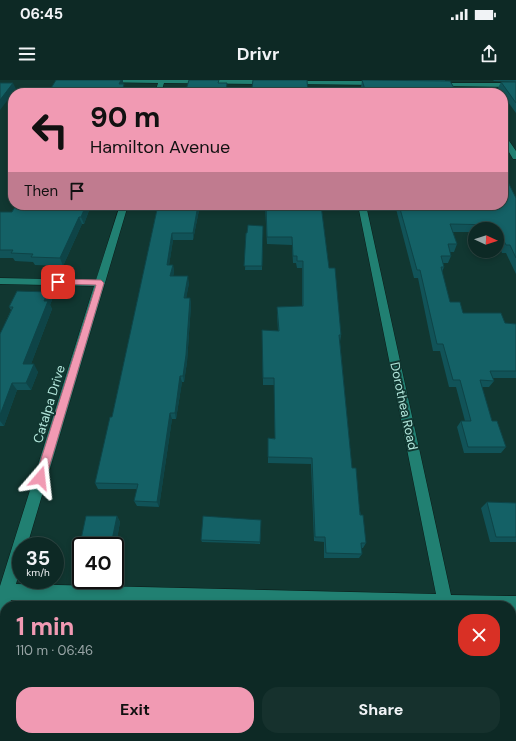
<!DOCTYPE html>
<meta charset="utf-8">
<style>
:root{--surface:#0d2925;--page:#16312d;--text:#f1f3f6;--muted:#9aa6a7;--line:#2d4542;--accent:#f19ab3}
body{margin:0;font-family:"DM Sans",sans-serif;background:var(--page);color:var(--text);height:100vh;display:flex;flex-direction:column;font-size:15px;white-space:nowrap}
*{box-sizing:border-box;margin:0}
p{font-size:13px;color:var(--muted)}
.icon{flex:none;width:22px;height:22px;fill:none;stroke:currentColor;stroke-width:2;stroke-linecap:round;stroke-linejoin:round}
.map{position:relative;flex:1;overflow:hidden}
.drawer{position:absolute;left:0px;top:521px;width:516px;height:140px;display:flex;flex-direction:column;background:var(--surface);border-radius:16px 16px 0 0;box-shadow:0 2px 6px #0003,0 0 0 1px var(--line)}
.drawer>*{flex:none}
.top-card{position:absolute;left:8px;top:8px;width:500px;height:122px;border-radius:16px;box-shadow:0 2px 6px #0003,0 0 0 1px var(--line);background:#f19ab3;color:#111;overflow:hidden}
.needle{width:26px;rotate:93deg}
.controls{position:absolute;left:468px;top:142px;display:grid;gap:8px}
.controls a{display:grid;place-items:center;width:36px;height:36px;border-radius:50%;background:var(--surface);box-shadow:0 2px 6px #0003,0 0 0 1px var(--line);font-size:20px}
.speed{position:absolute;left:12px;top:457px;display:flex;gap:8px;font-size:20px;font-weight:700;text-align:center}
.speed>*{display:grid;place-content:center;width:52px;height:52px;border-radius:50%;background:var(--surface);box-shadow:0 2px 6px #0003,0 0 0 1px var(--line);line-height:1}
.speed small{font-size:10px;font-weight:400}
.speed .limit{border:2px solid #111;border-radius:6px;background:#fff;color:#111}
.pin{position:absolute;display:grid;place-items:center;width:34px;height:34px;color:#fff;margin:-17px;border-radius:8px;box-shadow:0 2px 6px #0006}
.me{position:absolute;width:44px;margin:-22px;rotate:17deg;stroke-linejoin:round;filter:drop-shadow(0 0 3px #0008)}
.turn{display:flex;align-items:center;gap:14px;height:84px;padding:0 16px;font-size:18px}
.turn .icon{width:52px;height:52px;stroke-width:2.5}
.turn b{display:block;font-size:28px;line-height:34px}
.then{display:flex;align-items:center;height:38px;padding:0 16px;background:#0003;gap:8px;font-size:15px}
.round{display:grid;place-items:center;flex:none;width:42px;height:42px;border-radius:16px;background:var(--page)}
.summary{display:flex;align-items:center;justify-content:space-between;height:68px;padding:0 16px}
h1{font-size:24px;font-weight:700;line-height:30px;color:var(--accent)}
.cta{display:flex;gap:8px;margin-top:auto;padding:8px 16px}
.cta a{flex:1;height:46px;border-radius:16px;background:var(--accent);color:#111;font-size:16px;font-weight:700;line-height:46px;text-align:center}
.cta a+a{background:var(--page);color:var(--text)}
.status{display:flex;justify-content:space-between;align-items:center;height:28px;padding:0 20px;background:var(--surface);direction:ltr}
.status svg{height:11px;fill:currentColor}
header{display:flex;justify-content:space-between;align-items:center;height:52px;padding:0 16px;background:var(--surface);font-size:18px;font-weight:700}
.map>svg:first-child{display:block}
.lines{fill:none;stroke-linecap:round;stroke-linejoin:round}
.minor-casing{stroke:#0b1b18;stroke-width:1}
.minor{fill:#218072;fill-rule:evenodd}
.wall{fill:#115358}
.shaded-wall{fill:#0e4447}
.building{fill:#146166;stroke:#0e4447}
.route{fill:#f19ab3;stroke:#9d6474}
.labels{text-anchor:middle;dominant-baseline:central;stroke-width:4;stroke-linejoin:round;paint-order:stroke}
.street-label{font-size:13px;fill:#b2e6db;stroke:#113731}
</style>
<div class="status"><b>06:45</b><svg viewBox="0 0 49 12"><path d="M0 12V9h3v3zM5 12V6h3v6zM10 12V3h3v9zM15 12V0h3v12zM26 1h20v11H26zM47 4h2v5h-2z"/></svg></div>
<header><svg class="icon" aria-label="menu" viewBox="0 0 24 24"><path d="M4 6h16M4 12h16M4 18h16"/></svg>Drivr<svg class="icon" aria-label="share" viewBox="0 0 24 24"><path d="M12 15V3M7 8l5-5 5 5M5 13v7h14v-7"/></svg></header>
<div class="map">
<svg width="516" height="661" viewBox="0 0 516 661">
<rect width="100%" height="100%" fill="#113731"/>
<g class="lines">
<defs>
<path id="minor" d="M86,0H269L272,2L269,4L164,3L161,13H155L158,3L89,2Z
M289,1H377L380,3L377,5L291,4L289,3Z
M433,3H516V7L435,6L432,4Z
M503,54L505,55L516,71V79H513L503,62Z
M120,125H128L27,466H21V486L16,504L436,514L358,125H366L451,515L516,516V532H511V526H290L11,520L9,526H5V537L0,539V506L94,206L0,204V198L96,200Z
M464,656H482L483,661H465Z"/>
</defs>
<use href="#minor" class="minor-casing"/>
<use href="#minor" class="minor"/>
</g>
<path class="wall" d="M253,0L308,13H252V8Z
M360,0H445V1L457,13H363L361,7L362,0Z
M493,0H516V2L494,1Z
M501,2H516V33L503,15V13H502L498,8Z
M516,118V194L506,173H502L497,161V149H475V152H452L457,164L454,172H450L451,176L448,183H443L444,187L442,192L450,222L463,233L505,243L516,244V298H493L494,301L489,307H482L492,341L506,367L501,373H464L457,347L461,341H465L456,307H449L440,271H433L418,198H414L395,125H503Z
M16,125H91L84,144H82L63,186L35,185L33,182L15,181L13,178H0V132H12Z
M158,125H200L193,160H173L169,185H173L174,192L173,196L189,203L186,218H190L191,225L187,282L184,302H182L176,339H172L159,427L137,426L134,421L137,409H98L95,403L112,337Z
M265,125H321L329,188L341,255L340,262L352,388L366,463L363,468H361L362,474L359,478H324V462L314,461L311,384L268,383V358H275L274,305H263L262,250L278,251L277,234V227L302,226V188H297L296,183H293L292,165L267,164Z
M263,146L262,190H245L247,153Z
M48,212L52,220L50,225L52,229L31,284L38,292L31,310H17L4,346H0V254L11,230L9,227Z
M487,422L516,423V462H490L481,428Z
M117,436L120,442L115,470V466H81L80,464Z
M261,440L260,464L202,462L201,460Z"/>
<path class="shaded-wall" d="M121,0H123V4H119Z
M13,3L16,9L0,30V20Z
M129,8L130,13H127Z
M86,125H91L84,144L81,137Z
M198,125H200L193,160V153Z
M79,137L82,144L63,186L60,178Z
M172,153L173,160L168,192L167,185Z
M173,185L174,192L172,203L170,196Z
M188,196L189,203L185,225L184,218Z
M48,212L52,220L50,225L52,229L28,292L23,284L44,221Z
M190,218L191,225L187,282L184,302L183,296Z
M34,284L38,292L31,310L26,303Z
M180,296L182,302L176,339L175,333Z
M12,303L17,310L4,346L0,341V335Z
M170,333L172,339L159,427L157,422Z
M117,436L120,442L115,470V466H113L111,465Z"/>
<path class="building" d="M56,0H121L119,4H124L123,8H129L127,13H48Z
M189,0H219L218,3H227L226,13H185Z
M253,0H307L308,13H268V8H252Z
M362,0L450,1L457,13H366Z
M501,2H516V23Z
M0,3H13L0,20Z
M503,92L516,118V178L510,165H506L496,145L450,144L457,164H448L451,176H441L444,187H441L450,222H460L463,233H501L505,243L516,244V291H490L494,301L480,300L492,341H497L506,367H468L461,341H471L460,300H453L443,264H437L420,190H417L399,125H503Z
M16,125H86L81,137H79L60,178L31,177L33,174L11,173L13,170H0V132H12Z
M158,125H198L193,153H172L167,185H173L170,196H188L184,218H190L186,275L183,296H180L175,333H170L157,422L134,421L138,404L95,403L110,337H112Z
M266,125H321L329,188H335L341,255H339L352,388H356L360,435H363L366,463H361L362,474L326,473L325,457H315L312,378L268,377V358L275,359L274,298H263L262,250L279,251L277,227L303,226V181H297V176H293L292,157H267Z
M248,145L263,146L262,186H244L246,153H247Z
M17,211L48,212L44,221H48L23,284H34L26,303H12L0,335V254L13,227H9Z
M487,422L516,423V457H496Z
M86,436H117L111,465L80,464Z
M203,436L261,440L260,462L201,460Z"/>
<path class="route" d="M58,199L101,200L104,203L46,398L40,403L35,398L96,205L56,204L55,202Z"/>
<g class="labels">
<g class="street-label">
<text transform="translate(49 324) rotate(-73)">Catalpa Drive</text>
<text transform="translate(404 326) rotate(78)">Dorothea Road</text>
</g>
</g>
</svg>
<div class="controls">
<a><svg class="needle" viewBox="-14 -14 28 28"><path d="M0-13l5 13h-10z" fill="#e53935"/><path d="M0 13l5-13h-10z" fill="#9aa6a7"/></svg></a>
</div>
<div class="speed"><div>35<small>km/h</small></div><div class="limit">40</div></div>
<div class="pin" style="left:58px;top:202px;background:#d93025"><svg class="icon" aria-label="arrive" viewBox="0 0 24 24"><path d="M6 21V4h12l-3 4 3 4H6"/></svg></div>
<svg class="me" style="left:40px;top:398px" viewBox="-20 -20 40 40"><path d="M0-17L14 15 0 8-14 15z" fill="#f19ab3" stroke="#fff" stroke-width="4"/></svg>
<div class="top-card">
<div class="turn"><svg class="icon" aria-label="left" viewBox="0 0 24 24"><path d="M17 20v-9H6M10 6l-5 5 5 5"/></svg><div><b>90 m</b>Hamilton Avenue</div></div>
<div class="then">Then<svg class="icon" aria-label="arrive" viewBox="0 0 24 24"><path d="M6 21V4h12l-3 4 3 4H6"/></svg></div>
</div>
<section class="drawer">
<div class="summary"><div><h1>1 min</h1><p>110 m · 06:46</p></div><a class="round" style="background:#d93025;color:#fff"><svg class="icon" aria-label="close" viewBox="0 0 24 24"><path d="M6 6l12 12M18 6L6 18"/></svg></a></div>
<div class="cta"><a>Exit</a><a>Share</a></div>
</section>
</div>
